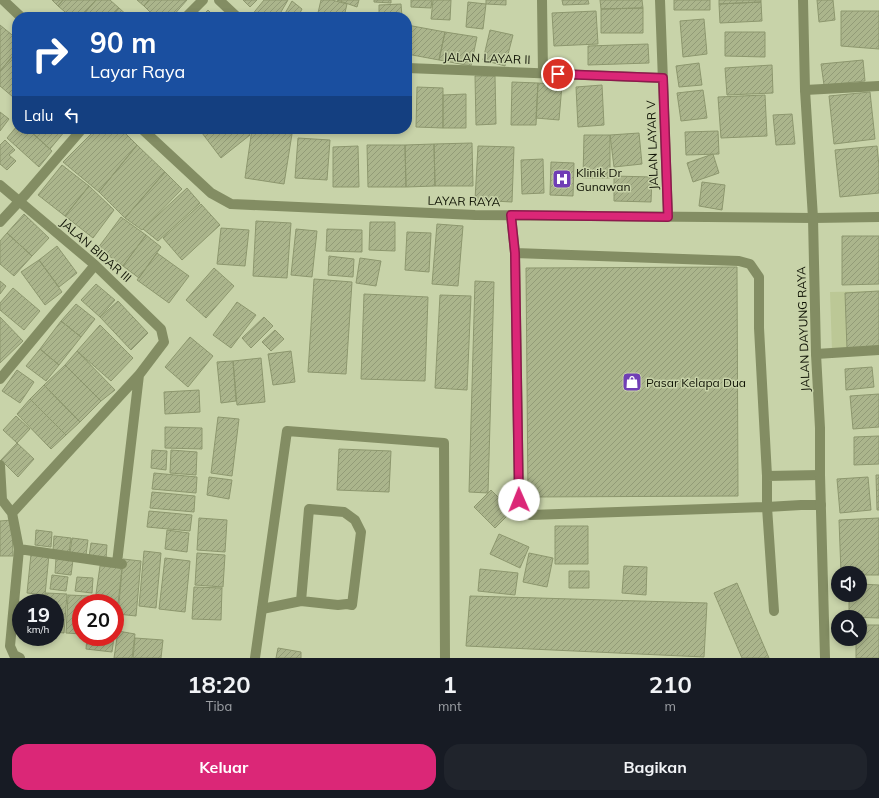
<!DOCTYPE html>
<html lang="id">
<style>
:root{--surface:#171b24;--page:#20242c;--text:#f1f3f6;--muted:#9ea1a6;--accent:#db2777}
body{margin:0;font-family:Mulish,sans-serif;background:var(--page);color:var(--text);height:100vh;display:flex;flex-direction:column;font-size:15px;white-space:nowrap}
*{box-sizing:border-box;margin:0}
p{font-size:13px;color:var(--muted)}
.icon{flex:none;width:22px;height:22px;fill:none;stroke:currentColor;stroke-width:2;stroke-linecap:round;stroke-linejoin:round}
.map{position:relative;height:658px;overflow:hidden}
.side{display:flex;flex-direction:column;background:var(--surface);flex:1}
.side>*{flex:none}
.top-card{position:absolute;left:12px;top:12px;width:400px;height:122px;border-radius:16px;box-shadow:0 2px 6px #0003;background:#1a4fa0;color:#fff;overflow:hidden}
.buttons{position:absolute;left:831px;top:566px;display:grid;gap:8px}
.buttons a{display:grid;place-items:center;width:36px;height:36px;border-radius:50%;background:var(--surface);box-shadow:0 2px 6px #0003;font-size:20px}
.speed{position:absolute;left:12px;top:594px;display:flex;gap:8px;font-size:20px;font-weight:700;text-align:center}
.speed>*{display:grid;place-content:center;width:52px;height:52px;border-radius:50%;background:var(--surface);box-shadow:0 2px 6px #0003;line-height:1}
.speed small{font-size:10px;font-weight:400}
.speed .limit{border:6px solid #d22;background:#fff;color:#111}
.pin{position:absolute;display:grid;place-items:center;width:34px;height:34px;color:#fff;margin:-17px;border:2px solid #fff;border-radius:50%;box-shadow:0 1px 4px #0007}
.me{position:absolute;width:44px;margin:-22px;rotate:359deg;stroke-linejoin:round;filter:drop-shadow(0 0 3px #0008)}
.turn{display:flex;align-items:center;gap:14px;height:84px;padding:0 12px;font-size:18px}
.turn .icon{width:52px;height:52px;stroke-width:2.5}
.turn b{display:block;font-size:28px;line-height:34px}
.then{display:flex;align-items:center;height:38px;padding:0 12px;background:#0003;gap:8px;font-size:15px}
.eta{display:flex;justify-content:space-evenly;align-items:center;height:68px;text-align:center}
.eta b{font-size:24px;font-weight:700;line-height:28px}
.primary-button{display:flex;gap:8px;margin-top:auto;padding:8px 12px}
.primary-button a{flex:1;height:46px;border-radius:16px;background:var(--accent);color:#fff;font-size:16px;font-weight:700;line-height:46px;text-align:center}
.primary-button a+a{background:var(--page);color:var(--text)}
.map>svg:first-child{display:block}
.built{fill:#bcc896}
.building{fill:url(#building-hatch);stroke:#8d976e}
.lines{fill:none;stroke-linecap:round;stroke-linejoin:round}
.service{stroke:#838d63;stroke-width:10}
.minor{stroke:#838d63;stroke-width:10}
.tertiary{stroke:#838d63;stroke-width:10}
.route-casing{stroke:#8e194d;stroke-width:10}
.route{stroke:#db2777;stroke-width:7}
.labels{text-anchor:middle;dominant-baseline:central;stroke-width:3;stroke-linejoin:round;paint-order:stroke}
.street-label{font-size:12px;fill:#0f1204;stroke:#c8d3a9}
.poi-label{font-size:12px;fill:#0f1204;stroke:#c8d3a9;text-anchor:start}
</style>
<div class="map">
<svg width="879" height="658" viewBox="0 0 879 658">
<defs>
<pattern id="building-hatch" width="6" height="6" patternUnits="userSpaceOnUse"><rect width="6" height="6" fill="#abb58c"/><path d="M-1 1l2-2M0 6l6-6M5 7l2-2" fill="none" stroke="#929b77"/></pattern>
</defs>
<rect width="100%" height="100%" fill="#c8d3a9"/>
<path class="built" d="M879,291V349L832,351L830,292Z"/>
<path class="building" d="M52,0H63L58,6Z
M63,0H96L81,17H71L58,6Z
M96,0H110L119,8L111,17H81Z
M137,0H149L144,6Z
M149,0H187L172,17H155L144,6Z
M243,0H257L250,7Z
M264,0H288L278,17H252L251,16Z
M321,0H332L347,4L344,17H317Z
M337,0H359L357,7Z
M374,0H391V3L374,2Z
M411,0H432L431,8L411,7Z
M433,0H451L450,20L431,19Z
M486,0H506V5L486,4Z
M562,0H588L589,4L563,5Z
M600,0H642L643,8L601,9Z
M674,0H710V10H674Z
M719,0H761V2L719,4Z
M817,0H833L835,20L819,22Z
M292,1L302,9L298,17H283Z
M468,2L486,4L483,29L466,27Z
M761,2L762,21L720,23L719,4Z
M401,4L402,17H379V5Z
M119,8L129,17H111Z
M643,8V33H601V9Z
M208,10L215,17H201Z
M596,11L598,44L554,46L552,13Z
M841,11H879V49L841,46Z
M302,13L315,16V17H300Z
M704,19L707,54L683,57L680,21Z
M0,25L17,39V51L0,71Z
M407,25L445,32L439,60L407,54Z
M490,30L513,35L505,66L483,60Z
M445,32L477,37L471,66L439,60Z
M725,32H765V57L725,56Z
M648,44L649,63L588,65V46Z
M17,51V93L13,97L0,86V71Z
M863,60L865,81L824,85L821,64Z
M699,63L702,85L679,87L676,66Z
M772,65L773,93L727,95L725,68Z
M475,76H495L496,124L476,125Z
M512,82L538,83L536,125H511Z
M538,83L562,85L559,120L536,118Z
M602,85L604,125L578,127L576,87Z
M417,87L443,88V128L416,127Z
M703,90L707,118L681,121L677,93Z
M870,92L875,139L834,144L829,96Z
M466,94V128H443V95Z
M765,95L767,136L721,138L718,97Z
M0,112L9,119L0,131Z
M792,114L795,144L776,145L773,115Z
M17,126V129H28L52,151L39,167L7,138Z
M28,129H63L65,131L50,149Z
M96,129H121L137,145L99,192L63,162Z
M199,129H245L250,135L221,158Z
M252,129L292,134L284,184L245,178Z
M718,131L719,154L686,155L685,132Z
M639,133L642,164L614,167L610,135Z
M584,135H610V178H583Z
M298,138L330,140L327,180L295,178Z
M5,140L15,150L9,155L16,161L7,170L0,164V145Z
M472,143L473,186H435L434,144Z
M434,144L435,186L406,187L405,145Z
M137,145L165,172L125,218L99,192Z
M367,145H405L406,187H368Z
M358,146L359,187H333V147Z
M478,146L514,147L512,202L475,200Z
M877,146L879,166V193L840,197L835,150Z
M713,154L719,173L693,182L687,163Z
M543,159L544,193L522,194L521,160Z
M551,162L574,163L573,196L550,195Z
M62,165L89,186L65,216L38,195Z
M165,172L182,189L142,230L125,218Z
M614,176L652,177L651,202L614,201Z
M702,182L725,185L722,210L699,206Z
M89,186L114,210L93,238L65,216Z
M187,188L200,203L158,241L143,229Z
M201,204L220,225L182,260L163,238Z
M24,214L49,238L32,256L7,233Z
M121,217L146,235L123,266L98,248Z
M256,221L291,223L287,278L253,276Z
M370,222H395V251L369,250Z
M437,224L463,226L458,286L432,284Z
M221,228L249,230L245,266L217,264Z
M296,229L317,231L312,277L291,275Z
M327,229L362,230V252L326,251Z
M407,232L431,233L429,272L405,270Z
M7,233L32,256L14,276L0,264V241Z
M146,235L161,247L139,278L123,266Z
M842,236H879V284L842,285Z
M57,246L77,273L59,287L39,260Z
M157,253L189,276L169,303L137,280Z
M329,256L354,259L353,277L328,275Z
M360,258L381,261L376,286L356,283Z
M39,260L62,292L45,305L21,272Z
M737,267L738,496L528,497L526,268Z
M214,268L234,286L206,318L186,300Z
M314,279L352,282L346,374L308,372Z
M0,281L6,286L0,294Z
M475,281L494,282L488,493L469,492Z
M96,284L115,300L100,317L81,300Z
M13,288L40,311L24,330L0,310V303Z
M879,291V348L847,349L845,293Z
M364,294L428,297L425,381L361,379Z
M440,295L471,296L467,390L435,388Z
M118,301L148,333L131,350L100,317Z
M237,302L256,315L231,348L213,335Z
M76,304L95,319L81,337L61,321Z
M0,317L23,341L0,363Z
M264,317L273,326L251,348L242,338Z
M61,321L81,337L59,365L40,349Z
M100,325L133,358L111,381L77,351Z
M275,330L284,339L271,351L262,342Z
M190,337L213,356L188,387L165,367Z
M40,349L59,365L46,381L26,366Z
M77,351L115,390L101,401L65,365Z
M291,351L295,382L273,385L268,354Z
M261,358L265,402L237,405L233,361Z
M233,361L236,401L221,403L217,362Z
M65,365L101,401L80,422L44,385Z
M872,367L874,387L846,390L845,369Z
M17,370L34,382L20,403L2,391Z
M44,385L80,422L66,435L30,399Z
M199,390L200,412L165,414L164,392Z
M879,394V427L853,429L850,396Z
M30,399L66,435L51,449L17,414Z
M16,416L30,429L17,443L3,430Z
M218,417L239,419L232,476L211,473Z
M165,427L202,428V449L165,448Z
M879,436V464L854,465V437Z
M17,443L34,459L18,477L1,460Z
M339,449L391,451L389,492L337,490Z
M152,450L167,451L166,470L151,468Z
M171,450L197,452L196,475L170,473Z
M154,473L197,477L196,493L152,489Z
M876,475H879V510H877Z
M209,477L232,480L229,499L207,495Z
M868,477L871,510L840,513L837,479Z
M491,490L512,511L495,528L474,507Z
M152,492L195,496L194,512L150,508Z
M149,511L192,515L190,531L147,527Z
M199,518L227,520L225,552L197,550Z
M879,518V575H860V573H841L839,520Z
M12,520L13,556H0V521Z
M555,526H588V564H555Z
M36,530L52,532L51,547L35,545Z
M167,530L189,533L187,552L165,549Z
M499,534L529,547L520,568L490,554Z
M54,536L71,538L69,553L53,551Z
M72,538L88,540L86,555L70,553Z
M91,543L107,545L106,559L89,557Z
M144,551L161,553L156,608L139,606Z
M197,553L225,555L223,587L195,585Z
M529,553L553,558L547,587L523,582Z
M31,554L49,555L45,595L27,593Z
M56,558L73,560L71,575L55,573Z
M165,558L190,561L185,612L159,609Z
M123,559L141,561L136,616L118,614Z
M100,566L122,568L118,604H115V603L95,601Z
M624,566L647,567L646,595L622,593Z
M480,569L518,573L515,595L478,591Z
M569,571H589V588H569Z
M52,575L68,577L66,591L50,589Z
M77,577L93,578L92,593L75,591Z
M737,583L769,658H742L714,593Z
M860,584L879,585V618L849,617V595H860Z
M194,587L222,588L221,620L192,619Z
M46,593L67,594L64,633L55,632V603H45Z
M68,595L89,596V603H81V634L66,633Z
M470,596L707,603L704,657L466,646Z
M860,625H879V658H856V639H860Z
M118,631L135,634L132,658H114Z
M87,637H114L112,652L86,649Z
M135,638L163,640L161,658H133Z
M278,648L301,652V658H276Z"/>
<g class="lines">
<path class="service" d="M511,215L515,253L519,500L524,510L530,515L767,507L801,505H821
M515,253L739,261L750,264L759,277V328L767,476V507L774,611
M767,476L820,475
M262,609L301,601L338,605L347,604L352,605L361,532L355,520L344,512L309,509L301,601"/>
<path class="minor" d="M3,0L21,17
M219,0L237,17
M542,0L543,73
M660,0L668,217
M186,17L203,0
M407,68L663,78
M805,90L879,86
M142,129L211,193L231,204L475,215L813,218L879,217
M0,185L95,265L161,329L164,342L139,375L12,513L2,500L0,465
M0,222L26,194L82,129
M816,354L879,350
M0,379L95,265
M12,513L19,549L10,646L14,655L20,658
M19,549L122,564
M117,563L139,375
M255,658L287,431L444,443L445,658"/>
<path class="tertiary" d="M803,0L805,90L813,218L816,354L820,428V475L825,658"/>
</g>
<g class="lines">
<defs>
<path id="route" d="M519,500L515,253L511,215L668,217L663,78L558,74"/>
</defs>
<use href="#route" class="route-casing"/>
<use href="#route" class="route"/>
</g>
<defs>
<symbol id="hospital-square" viewBox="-11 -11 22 22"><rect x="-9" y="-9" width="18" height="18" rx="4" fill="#703eb5" stroke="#c8d3a9"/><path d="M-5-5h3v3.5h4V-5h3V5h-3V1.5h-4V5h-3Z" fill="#fff"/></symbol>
<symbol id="shop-square" viewBox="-11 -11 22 22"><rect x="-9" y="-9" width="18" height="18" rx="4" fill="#703eb5" stroke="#c8d3a9"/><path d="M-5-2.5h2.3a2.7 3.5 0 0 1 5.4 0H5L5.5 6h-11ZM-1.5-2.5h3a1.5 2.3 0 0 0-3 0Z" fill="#fff"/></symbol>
</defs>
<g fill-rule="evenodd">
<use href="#hospital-square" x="551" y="168" width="22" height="22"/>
<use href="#shop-square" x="621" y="371" width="22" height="22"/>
</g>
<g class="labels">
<g class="street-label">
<text transform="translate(487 58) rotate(2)">JALAN LAYAR II</text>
<text transform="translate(652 145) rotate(-92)">JALAN LAYAR V</text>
<text transform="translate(464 201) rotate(1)">LAYAR RAYA</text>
<text transform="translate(96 250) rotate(41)">JALAN BIDAR III</text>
<text transform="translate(803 329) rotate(-92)">JALAN DAYUNG RAYA</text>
</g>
<g class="poi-label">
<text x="576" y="172">Klinik Dr<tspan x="576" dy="14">Gunawan</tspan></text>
<text x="646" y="382">Pasar Kelapa Dua</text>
</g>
</g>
</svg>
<div class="buttons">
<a><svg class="icon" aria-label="sound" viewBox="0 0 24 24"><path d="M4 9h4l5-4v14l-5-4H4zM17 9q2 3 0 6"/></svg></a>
<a><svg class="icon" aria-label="search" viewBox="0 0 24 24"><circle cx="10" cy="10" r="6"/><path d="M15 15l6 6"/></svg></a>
</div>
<div class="speed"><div>19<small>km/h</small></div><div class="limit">20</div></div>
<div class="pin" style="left:558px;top:74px;background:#d93025"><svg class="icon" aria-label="arrive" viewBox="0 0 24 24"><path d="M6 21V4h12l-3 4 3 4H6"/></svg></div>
<svg class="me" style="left:519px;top:500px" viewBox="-20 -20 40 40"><circle r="19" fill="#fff"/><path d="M0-13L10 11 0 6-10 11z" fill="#db2777"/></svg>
<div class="top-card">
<div class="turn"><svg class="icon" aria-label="right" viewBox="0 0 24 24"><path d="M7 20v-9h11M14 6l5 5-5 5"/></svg><div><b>90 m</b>Layar Raya</div></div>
<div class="then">Lalu<svg class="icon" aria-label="left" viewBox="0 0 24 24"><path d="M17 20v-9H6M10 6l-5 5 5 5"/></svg></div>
</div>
</div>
<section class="side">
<div class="eta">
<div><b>18:20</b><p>Tiba</p></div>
<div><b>1</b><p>mnt</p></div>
<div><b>210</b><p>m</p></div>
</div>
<div class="primary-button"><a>Keluar</a><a>Bagikan</a></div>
</section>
